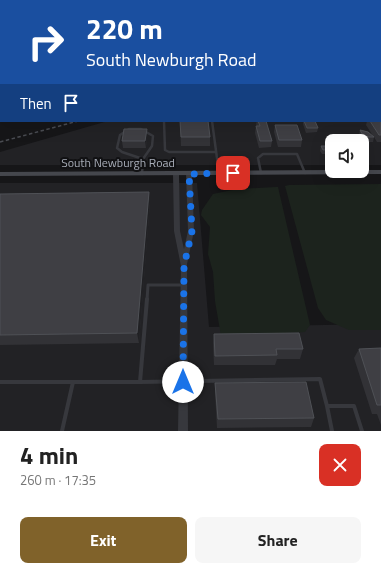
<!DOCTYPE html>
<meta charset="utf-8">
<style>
:root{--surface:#fff;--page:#f6f6f6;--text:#222;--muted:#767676;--accent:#80622a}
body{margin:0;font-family:"Titillium Web",sans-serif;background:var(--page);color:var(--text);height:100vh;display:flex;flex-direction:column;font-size:15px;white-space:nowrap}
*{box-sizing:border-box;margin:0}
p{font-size:13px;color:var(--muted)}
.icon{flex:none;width:22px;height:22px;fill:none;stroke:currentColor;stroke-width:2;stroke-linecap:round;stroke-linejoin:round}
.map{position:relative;height:431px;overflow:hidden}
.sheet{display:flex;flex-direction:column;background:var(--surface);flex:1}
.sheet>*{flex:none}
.banner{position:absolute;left:0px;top:0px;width:381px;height:122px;box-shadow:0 4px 16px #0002;background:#1a4fa0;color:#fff;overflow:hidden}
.buttons{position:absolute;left:325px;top:134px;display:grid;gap:8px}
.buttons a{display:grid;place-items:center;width:44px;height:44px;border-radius:8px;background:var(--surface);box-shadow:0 4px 16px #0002;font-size:20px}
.pin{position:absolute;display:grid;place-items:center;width:34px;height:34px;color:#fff;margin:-17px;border-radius:8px;box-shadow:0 2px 6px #0006}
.me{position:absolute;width:44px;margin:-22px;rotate:0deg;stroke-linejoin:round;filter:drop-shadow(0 0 3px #0008)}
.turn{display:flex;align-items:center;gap:14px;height:84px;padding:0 20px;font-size:18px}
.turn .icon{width:52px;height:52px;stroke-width:2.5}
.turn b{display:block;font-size:28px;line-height:34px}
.then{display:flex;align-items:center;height:38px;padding:0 20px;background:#0003;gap:8px;font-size:15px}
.round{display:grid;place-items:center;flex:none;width:42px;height:42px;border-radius:8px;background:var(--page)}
.overview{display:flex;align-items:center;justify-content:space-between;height:68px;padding:0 20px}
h1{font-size:24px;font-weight:700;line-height:30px}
.action{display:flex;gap:8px;margin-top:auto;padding:8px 20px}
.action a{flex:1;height:46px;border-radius:8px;background:var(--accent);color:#fff;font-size:16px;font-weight:700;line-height:46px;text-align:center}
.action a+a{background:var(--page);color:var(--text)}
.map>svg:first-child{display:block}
.built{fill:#222225}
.green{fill:#1c231d}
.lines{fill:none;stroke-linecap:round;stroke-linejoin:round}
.service-far3{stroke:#37383d;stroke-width:1.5}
.service-far2{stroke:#37383d;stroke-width:2.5}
.service-far1{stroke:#37383d;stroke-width:3}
.service{stroke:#37383d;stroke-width:4}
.minor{fill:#37383d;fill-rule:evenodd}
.secondary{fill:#45474d;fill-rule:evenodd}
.rail{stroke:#4a4c52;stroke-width:1.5;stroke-dasharray:3.5 2.5;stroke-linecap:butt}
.wall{fill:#323236}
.shaded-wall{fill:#212124}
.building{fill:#3f3f44;stroke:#4f5156}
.route{stroke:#1a73e8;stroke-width:7;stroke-dasharray:0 12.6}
.labels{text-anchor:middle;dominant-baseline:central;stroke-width:4;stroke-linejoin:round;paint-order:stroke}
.street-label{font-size:12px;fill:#a8adb8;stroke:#111113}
</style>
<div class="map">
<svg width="381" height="431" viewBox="0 0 381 431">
<rect width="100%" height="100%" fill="#161618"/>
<path class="built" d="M0,0H381V30L380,1H1L0,64Z
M380,43L381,165H362V141H332V165H0V152L108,121H380Z
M0,183H197L209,327L381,324V431H0Z"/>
<path class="green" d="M381,184V330H349L326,320L318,308L285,186L289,185Z
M276,187H278L310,325L305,332L221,336L215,301L213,272L208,254L210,227L201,215L202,210L213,194L237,189Z"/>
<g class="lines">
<path class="service-far3" d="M174,0L177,1
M85,1H105
M141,1L146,0
M265,1L267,0"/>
<path class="service-far2" d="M164,121L165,150L169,152H216
M212,121L219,173
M129,129H141L153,136L152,146L143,159L122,152L117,148L120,135Z
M261,173L258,158L263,154H297L305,173
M142,174L143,159"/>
<path class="service-far1" d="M147,300L148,285H184"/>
<path class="service" d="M0,382H140L147,299
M140,382L320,379L327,406H354L362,431
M327,406L332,431
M62,431L73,382"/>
<path class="minor" d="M0,53H1V55H0Z
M189,171L192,173L194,231L187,264L188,431H178L181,266L174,231L173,174L176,172L179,174L180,231L184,249L188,231L186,173Z"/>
<path class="secondary" d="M332,170V171H362V170H381V174L0,176V172Z"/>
<path class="rail" d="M0,142L78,121"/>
</g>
<path class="wall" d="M369,0H381V6H380V1H370Z
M381,118V142H377L374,137L373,142H362L359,135L360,130L373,136L366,125L367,121H380Z
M180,121L210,137V146H181Z
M257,121H266L272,141L271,147L259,148L255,133L256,126H257L256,124Z
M303,121H315L318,128L317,132L306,133L303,124Z
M275,125L302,140L301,147H278L274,132Z
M147,136L146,148H123L122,141Z
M321,146H332V154H322L320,151Z
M149,192L150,202L139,343L0,345V194Z
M214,334L303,349L300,359H277L275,365H214L213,343Z
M381,348V425L377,414H372L354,358L359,349Z
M215,383L314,418L311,427L217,428L215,392Z"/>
<path class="shaded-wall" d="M147,129V136L146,148L145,141Z
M149,192L150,202L139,343L137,333Z"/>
<path class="building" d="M380,118H381V135H379L370,121H380Z
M180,121H208L210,137H181Z
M258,121H266L272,141H260L256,126H260Z
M304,121H315L318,128H307Z
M275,125H297L302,140H279Z
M124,129H147L145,141H122Z
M360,130L368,132L374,137H364Z
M321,146H332V149L323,150Z
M149,192L137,333L0,335V194Z
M299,333L303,349H276L277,355L215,356L214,334Z
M381,348V405H377L359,349Z
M306,382L314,418L218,419L215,383Z"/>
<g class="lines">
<path class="route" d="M183,382L184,266L192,231L189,174L233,173"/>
</g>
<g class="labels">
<g class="street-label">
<text x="118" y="162">South Newburgh Road</text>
</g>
</g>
</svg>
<div class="buttons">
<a><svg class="icon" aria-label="sound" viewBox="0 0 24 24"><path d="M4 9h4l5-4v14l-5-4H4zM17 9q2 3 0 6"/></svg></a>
</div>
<div class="pin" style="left:233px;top:173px;background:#d93025"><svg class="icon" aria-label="arrive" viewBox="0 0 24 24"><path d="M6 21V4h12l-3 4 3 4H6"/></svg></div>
<svg class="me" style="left:183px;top:382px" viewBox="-20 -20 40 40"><circle r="19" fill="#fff"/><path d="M0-13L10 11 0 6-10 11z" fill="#1a73e8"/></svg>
<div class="banner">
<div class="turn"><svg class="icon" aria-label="right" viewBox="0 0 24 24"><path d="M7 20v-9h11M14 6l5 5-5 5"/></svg><div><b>220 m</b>South Newburgh Road</div></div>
<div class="then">Then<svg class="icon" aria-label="arrive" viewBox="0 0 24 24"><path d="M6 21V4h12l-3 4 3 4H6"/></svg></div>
</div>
</div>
<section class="sheet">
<div class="overview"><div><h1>4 min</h1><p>260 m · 17:35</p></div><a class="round" style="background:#d93025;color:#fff"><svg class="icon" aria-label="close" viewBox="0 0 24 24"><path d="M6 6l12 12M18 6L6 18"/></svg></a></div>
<div class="action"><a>Exit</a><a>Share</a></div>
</section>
